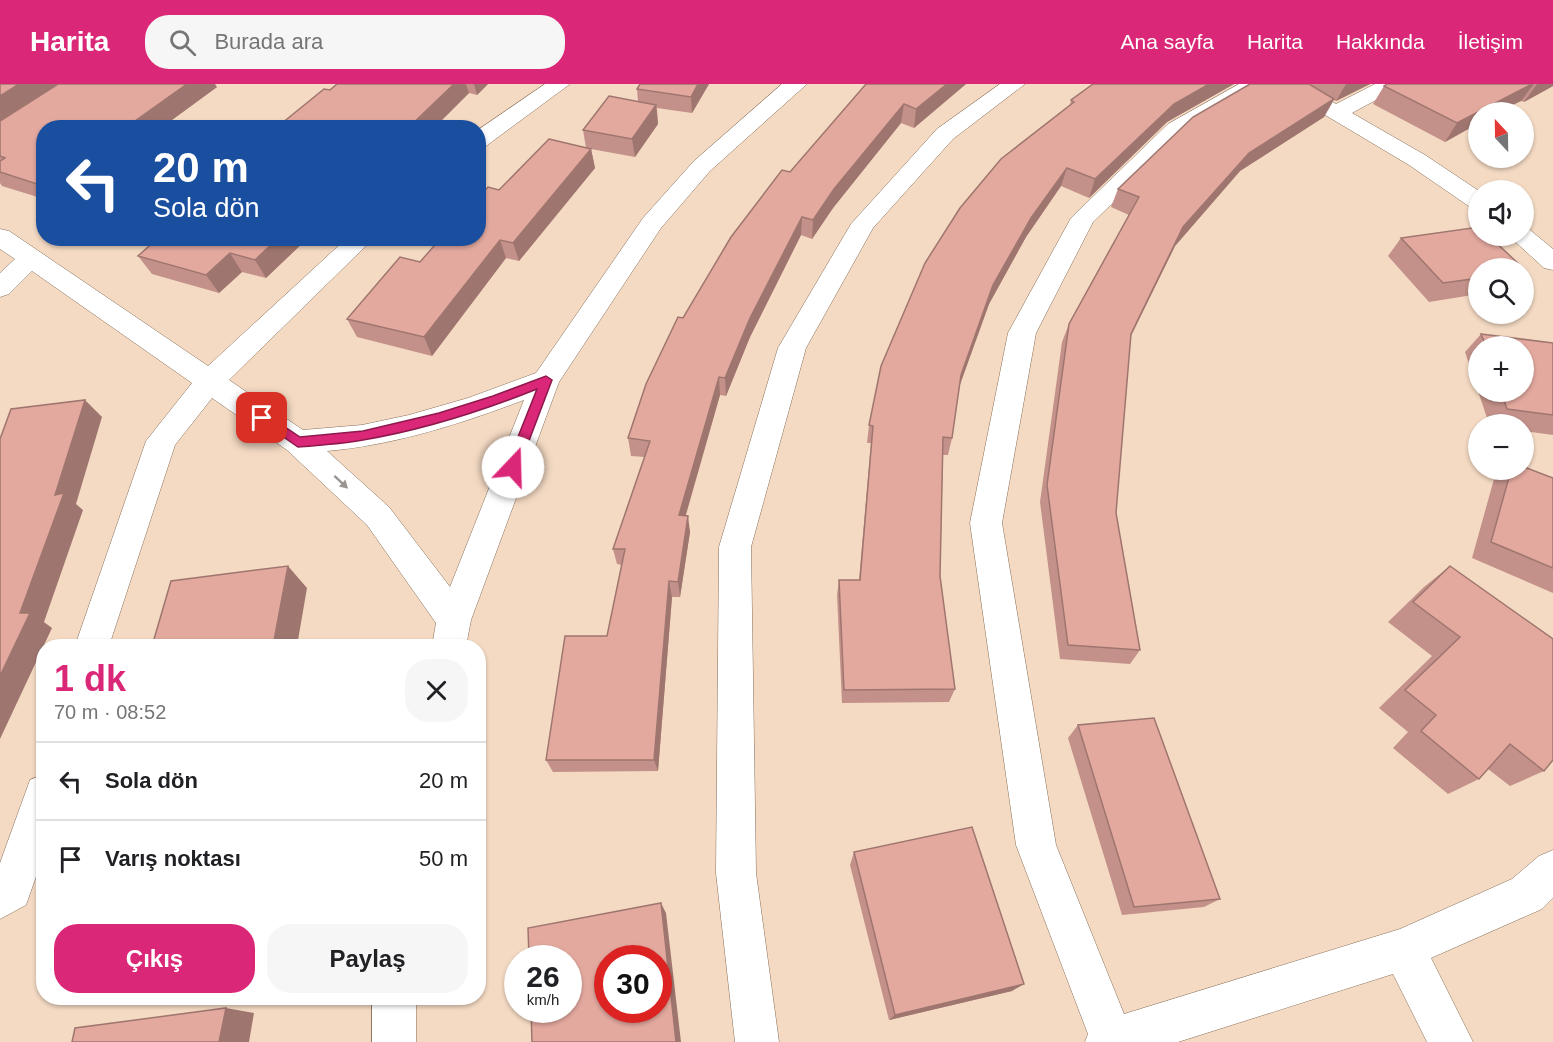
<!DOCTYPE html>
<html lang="tr">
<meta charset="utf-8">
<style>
:root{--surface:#fff;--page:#f6f6f6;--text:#202124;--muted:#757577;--line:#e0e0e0;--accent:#db2777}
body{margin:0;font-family:Arial,sans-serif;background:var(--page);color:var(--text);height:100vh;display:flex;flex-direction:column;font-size:22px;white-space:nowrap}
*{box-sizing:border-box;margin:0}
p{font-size:20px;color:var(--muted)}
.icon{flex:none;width:33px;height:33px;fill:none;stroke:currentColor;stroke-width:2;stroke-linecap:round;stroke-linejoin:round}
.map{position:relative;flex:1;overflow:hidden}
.side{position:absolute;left:36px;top:555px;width:450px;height:366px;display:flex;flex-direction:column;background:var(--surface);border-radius:24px;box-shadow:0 2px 4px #0004}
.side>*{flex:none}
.guide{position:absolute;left:36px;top:36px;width:450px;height:126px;border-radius:24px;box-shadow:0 2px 4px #0004;background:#1a4fa0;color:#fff;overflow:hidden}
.needle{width:39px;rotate:338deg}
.controls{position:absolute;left:1468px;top:18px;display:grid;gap:12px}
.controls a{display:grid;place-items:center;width:66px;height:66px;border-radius:50%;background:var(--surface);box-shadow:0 2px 4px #0004;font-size:30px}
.speed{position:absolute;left:504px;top:861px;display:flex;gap:12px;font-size:30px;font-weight:700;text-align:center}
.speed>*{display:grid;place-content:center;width:78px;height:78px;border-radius:50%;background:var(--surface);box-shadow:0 2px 4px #0004;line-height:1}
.speed small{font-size:15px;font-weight:400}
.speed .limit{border:9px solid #d22;background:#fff;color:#111}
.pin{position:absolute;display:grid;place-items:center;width:51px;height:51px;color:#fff;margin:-26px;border-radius:12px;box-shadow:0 3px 9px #0006}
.me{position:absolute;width:66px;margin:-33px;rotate:21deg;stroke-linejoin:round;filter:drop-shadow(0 0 4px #0008)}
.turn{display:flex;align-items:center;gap:21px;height:126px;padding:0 18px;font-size:27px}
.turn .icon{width:78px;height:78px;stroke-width:2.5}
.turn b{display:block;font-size:42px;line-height:51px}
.round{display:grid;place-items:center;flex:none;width:63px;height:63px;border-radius:24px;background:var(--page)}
.summary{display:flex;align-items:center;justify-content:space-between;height:102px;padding:0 18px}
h1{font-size:36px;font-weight:700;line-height:45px;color:var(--accent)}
.primary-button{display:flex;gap:12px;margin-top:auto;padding:12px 18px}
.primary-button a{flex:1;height:69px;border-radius:24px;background:var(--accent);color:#fff;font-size:24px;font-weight:700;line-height:69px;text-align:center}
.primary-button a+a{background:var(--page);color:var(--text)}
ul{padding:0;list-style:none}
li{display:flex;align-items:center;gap:18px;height:78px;padding:0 18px;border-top:2px solid var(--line)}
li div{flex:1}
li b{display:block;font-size:22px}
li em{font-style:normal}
header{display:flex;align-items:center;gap:36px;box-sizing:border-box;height:84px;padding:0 30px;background:var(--accent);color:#fff}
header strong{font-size:28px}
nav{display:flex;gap:33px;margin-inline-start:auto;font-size:21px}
.search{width:420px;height:54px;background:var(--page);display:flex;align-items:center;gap:15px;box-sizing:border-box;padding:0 21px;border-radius:24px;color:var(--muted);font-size:22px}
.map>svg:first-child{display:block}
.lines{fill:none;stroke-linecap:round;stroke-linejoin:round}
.minor-casing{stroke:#866f5a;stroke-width:1}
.minor{fill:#fff;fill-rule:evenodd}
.wall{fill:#c39189;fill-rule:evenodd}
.shaded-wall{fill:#9f766f}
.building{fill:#e3a99f;stroke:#9f766f;stroke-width:1.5;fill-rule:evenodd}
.oneway{fill:#999592}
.route{fill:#db2777;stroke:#8e194d;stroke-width:1.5}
</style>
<header>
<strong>Harita</strong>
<div class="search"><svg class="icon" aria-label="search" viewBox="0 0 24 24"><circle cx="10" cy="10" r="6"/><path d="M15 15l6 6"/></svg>Burada ara</div>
<nav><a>Ana sayfa</a><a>Harita</a><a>Hakkında</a><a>İletişim</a></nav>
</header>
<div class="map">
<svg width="1553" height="958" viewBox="0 0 1553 958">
<rect width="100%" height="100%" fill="#f4dac3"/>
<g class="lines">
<defs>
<path id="minor" d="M545,0H570L486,62L478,64V46Z
M782,0H807L710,87L661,144L559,298L471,536L466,562H432L436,539L367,441L287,366L212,314L175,361L109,562H75L146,357L192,299L32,187L9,210L0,213V189L15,175L0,165V145L9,147L208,282L347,154H374L229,296L303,346L362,341L409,331L468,314L536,289L643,134L694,77ZM524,316L450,503L389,423L327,367C395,361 460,340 524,316Z
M1000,0H1025L953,55L873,144L806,264L751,463L756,789L779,958H735L716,789L719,463L778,264L851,140L937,45Z
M1239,0H1265L1261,4L1184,50L1093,138L1036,249L1002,439L1056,761L1124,930L1400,845L1512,795L1539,772L1553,766V814L1542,825L1431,874L1473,958H1427L1393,890L1178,958H1085L1088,950L1016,761L970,439L1008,249L1071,134L1168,40Z
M1276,0H1302L1336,20L1375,0H1402L1398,4L1352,29L1425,71L1479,107V125L1470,123L1409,81L1280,4Z
M1524,145L1530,146L1553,165V186L1544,184L1509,152H1524Z
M44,690V770L26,821L0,835V779L30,696Z
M372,914H416V958H372Z"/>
</defs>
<use href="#minor" class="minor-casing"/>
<use href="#minor" class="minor"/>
</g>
<path class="wall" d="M0,0L217,3L161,44H44V115L2,102L0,99Z
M337,0H488L477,11L469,9L434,44H276Z
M709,0L692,29L657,24L658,40L635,73L591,65L595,84L519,177L506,174L432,272L357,253L347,235L420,178L499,106L586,64L583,46L638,18L637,5Z
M866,0H966L914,44L901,39L833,124L812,155L801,151L750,253L726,312L720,311L686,431L690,448L680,513H672L658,687L553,688L546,676L607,552L622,481L617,480L613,465L645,373L631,372L628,354L683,234L790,88Z
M1093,0H1234L1167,38L1089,114L1061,102L1026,153L989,220L960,300L952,354L948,371H943L940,492L955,605L949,618L842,619L837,511L839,496H859L871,359H867L869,341L1070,21L1071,16Z
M1250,0H1370L1336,17L1334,16L1324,33L1240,87L1175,162L1131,252L1116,429L1140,566L1130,580L1060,575L1040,418L1062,258L1069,240L1129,131L1111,123L1118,105Z
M1387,0H1553V2L1524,18L1521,17L1479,28V39L1445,58L1373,20L1384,2Z
M151,154H308L266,194L242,188L219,209L152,190L138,172L154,159Z
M1401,154L1479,184V210L1429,218L1388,172Z
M1481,250L1553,259V351L1524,347V340H1489L1465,268ZM1479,262H1524V308H1479Z
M1505,386H1524L1553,394V509L1472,474L1494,395Z
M1450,482L1544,687L1510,702L1488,685L1479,695L1448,710L1393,664L1408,648L1379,624L1432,572L1388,538L1424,503Z
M1078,641L1220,815L1204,823L1122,831L1068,654Z
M854,768L1012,907L889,936L850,781Z"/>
<path class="shaded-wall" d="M19,0H60L0,37V12Z
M187,0H215L217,3L161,44H125Z
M454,0H466L469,9L434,44H408Z
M474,0H488L477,11Z
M698,0H709L692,29L691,13Z
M947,0H966L914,44L916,25Z
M1209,0H1234L1167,38L1089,114L1095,95L1174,20Z
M1346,0H1370L1336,17Z
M1532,0H1534L1521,17L1499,28H1479V39L1445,58L1457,39Z
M1537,0H1553V2L1524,18Z
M1334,15L1324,33L1240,87L1175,162L1123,268L1183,143L1249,69Z
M904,20L901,39L833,124L812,155L813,136L834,105Z
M656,21L658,40L635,73L632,55Z
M591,65L595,84L519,177L513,159Z
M1067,84L1061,102L1026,153L989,220L957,309L961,291L993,201L1031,134Z
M802,133L801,151L750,253L726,312L725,294L750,234Z
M278,154H308L266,194L255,176Z
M500,156L506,174L432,272L424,253Z
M230,169L242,188L219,209L206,191Z
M719,293L720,311L681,447L679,431Z
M85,316L102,333L76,420L83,426L44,538L52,544L0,655V592L20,529L55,411Z
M688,432L690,448L680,513L678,498Z
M288,482L307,504L297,562H273Z
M669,497L672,513L658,687L654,676Z
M661,819L666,829L681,958H676Z
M1024,900L1012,907L889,936L895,931Z
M226,924L254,929L249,958H219Z"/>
<path class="building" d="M0,0H19L0,12Z
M58,0H187L125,44H44V101L43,102L0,88V77L5,74L0,72V37Z
M337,0H454L408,44H276L324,5L330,6Z
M640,0H698L691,13L637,5Z
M866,0H947L916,25L904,20L834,105L813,136L802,133L750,234L725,294L719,293L679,431L688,432L678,498L669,497L654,676H546L565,552H607L625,465H613L650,357L628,354L646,300L678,233L683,234L731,153L782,86L790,88Z
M1093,0H1209L1174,20L1095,95L1067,84L1031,134L993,201L961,291L952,354L943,353L940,492L955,605L844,606L839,496H860L873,342L869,341L881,282L925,179L960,124L1001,75L1074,18L1071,16Z
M1250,0H1309L1334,15L1249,69L1183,143L1131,250L1116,429L1140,566L1068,561L1047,401L1069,240L1139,113L1118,105L1193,33Z
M1387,0H1532L1457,39L1384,2Z
M609,12L656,21L632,55L583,46Z
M549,55L591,65L513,159L500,156L424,253L347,235L400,173L420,178L441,154H478V114L488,103L499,106Z
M1479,143V152H1489L1523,184H1479V194L1443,199L1401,154Z
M158,154H278L255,176L230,169L206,191L138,172Z
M1481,250L1553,259V331L1507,325L1501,308H1524V262H1486Z
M85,316L55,411L64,409L20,529H30L0,592V355L11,325Z
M1524,383L1553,394V484L1491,458L1511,386H1524Z
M288,482L273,562H152L171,497Z
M1450,482L1553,555V676L1544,687L1510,660L1479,695L1421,647L1436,631L1405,606L1460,553L1413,518Z
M1154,634L1220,815L1134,823L1078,641Z
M972,743L1024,900L895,931L854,768Z
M661,819L676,958H532L531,926H568V874H529L528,844ZM608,874H658V926H608Z
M226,924L219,958H72L75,944Z"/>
<defs><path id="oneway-solid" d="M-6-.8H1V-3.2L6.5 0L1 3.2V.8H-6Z" transform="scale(1.5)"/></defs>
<use class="oneway" href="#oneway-solid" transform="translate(341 398) rotate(43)"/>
<path class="route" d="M546,292L552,296L519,383L513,388L506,383L537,305C482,327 422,346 363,356C342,360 320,361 298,363L256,334L258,331H267L300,353L363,347L439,329L493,312Z"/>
</svg>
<div class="controls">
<a><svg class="needle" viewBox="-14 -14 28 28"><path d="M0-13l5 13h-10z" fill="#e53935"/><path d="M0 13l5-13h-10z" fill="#757577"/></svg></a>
<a><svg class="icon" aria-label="sound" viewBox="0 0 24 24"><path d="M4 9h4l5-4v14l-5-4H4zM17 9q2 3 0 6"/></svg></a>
<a><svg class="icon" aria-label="search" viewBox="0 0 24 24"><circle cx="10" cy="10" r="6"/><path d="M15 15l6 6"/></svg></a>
<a>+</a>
<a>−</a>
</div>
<div class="speed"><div>26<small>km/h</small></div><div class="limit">30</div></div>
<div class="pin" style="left:262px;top:334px;background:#d93025"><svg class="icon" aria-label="arrive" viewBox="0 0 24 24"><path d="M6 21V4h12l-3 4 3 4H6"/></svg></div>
<svg class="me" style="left:513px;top:383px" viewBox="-20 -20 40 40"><circle r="19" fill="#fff"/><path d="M0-13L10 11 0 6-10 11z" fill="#db2777"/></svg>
<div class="guide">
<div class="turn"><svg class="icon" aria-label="left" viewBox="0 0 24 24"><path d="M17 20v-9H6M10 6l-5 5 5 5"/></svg><div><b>20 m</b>Sola dön</div></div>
</div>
<section class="side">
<div class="summary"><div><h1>1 dk</h1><p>70 m · 08:52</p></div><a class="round"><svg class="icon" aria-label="close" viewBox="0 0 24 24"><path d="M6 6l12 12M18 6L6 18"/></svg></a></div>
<ul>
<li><svg class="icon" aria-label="left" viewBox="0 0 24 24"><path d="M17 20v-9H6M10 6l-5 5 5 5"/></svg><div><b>Sola dön</b></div><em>20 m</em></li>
<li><svg class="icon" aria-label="arrive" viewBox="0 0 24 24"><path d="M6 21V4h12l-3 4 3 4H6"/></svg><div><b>Varış noktası</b></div><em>50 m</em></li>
</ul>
<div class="primary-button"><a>Çıkış</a><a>Paylaş</a></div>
</section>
</div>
